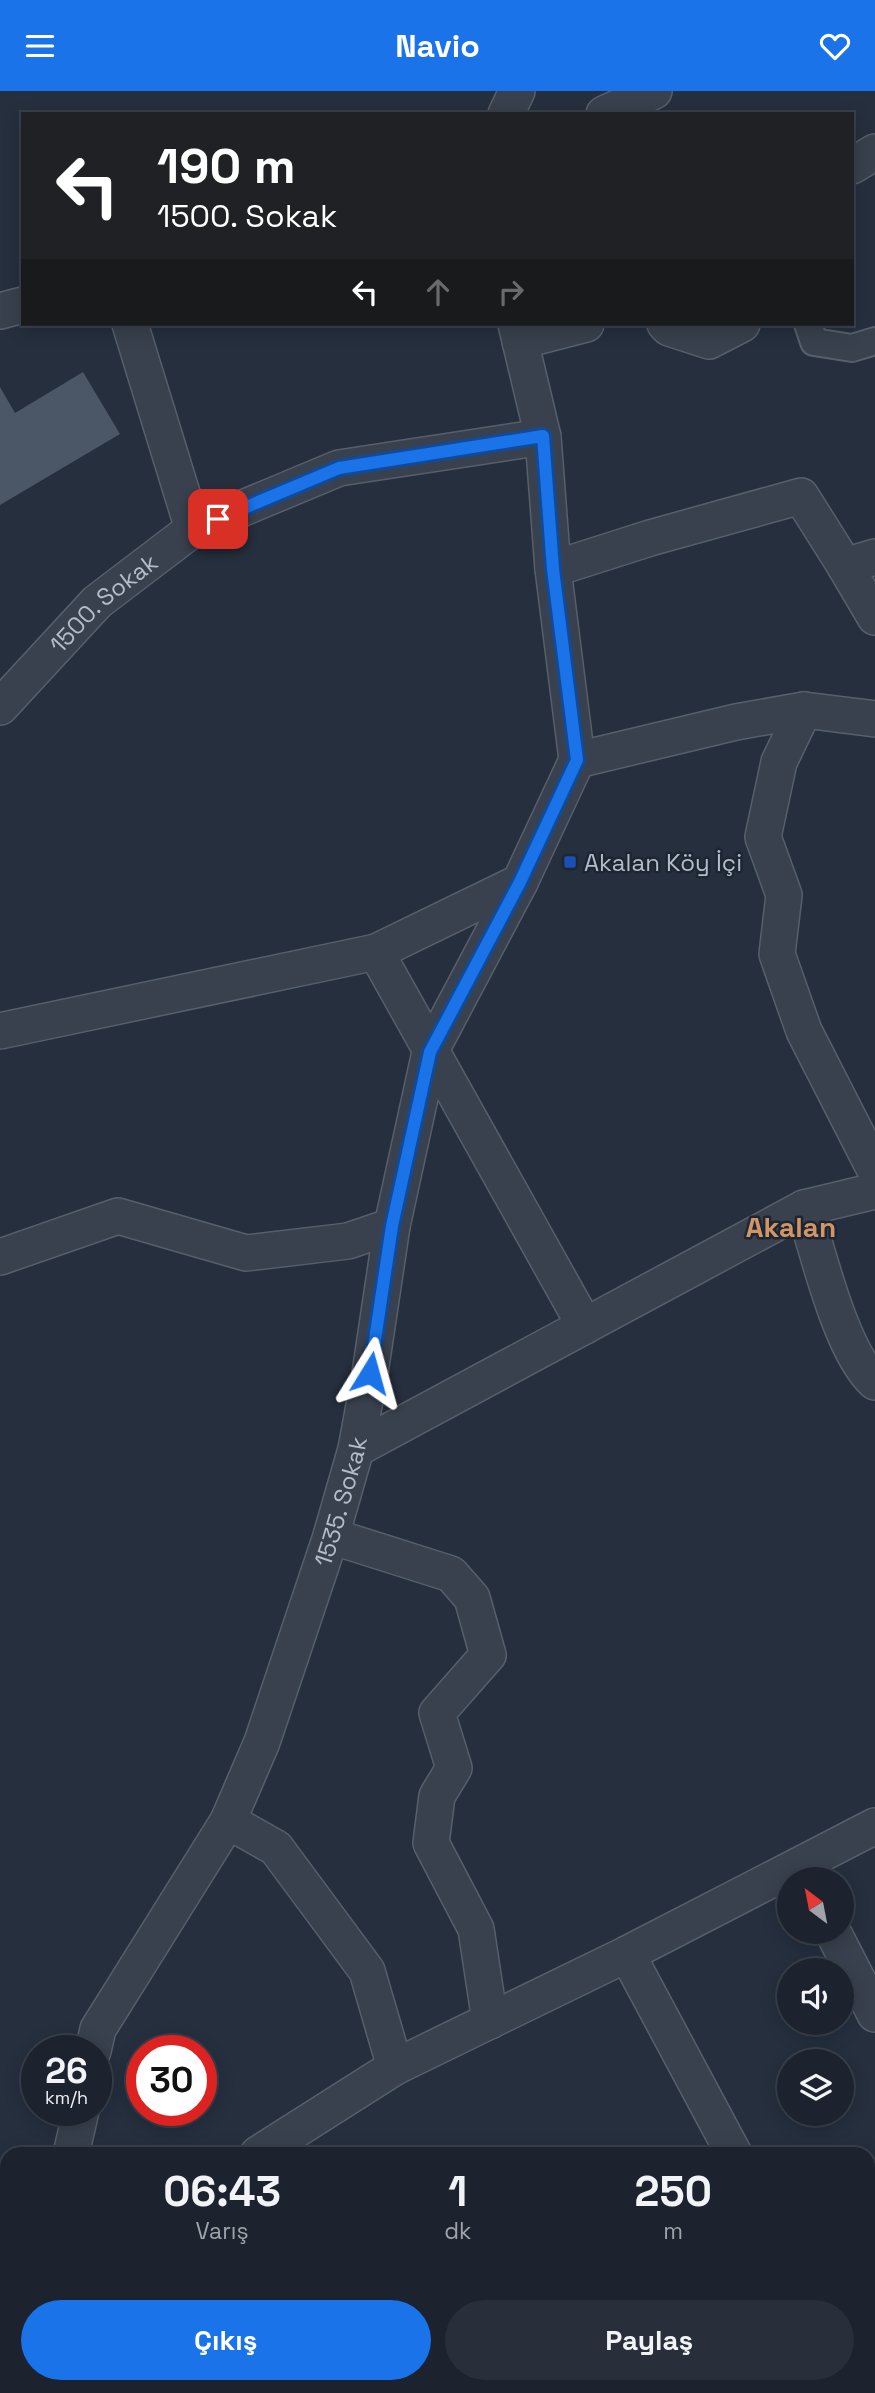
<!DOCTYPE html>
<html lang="tr">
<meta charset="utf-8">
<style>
:root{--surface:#1c232e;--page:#292f3a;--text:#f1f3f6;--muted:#a0a4aa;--line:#3a404a;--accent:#1a73e8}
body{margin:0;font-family:"Space Grotesk",sans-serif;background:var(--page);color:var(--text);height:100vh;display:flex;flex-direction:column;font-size:26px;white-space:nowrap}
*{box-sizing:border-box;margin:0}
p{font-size:23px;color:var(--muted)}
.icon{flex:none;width:38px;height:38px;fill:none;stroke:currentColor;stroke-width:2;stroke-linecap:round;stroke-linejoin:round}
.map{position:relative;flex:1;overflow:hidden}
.drawer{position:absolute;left:0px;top:2056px;width:875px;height:247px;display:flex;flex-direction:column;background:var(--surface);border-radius:21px 21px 0 0;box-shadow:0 4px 18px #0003,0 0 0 2px var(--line)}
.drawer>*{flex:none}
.banner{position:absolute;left:21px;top:21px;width:833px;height:214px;border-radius:0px;box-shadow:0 4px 18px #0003,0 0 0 2px var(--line);background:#202124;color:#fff;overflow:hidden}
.needle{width:46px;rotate:328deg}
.controls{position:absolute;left:777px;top:1776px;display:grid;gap:14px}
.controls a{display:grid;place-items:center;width:77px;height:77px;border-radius:50%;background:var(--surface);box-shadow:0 4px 18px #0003,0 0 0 2px var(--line);font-size:35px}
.speed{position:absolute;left:21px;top:1944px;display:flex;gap:14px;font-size:35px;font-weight:700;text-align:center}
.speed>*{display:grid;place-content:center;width:91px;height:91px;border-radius:50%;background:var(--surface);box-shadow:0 4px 18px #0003,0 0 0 2px var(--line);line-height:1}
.speed small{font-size:18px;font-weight:400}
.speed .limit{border:10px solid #d22;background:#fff;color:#111}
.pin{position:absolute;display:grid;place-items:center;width:60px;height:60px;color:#fff;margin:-30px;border-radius:14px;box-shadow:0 4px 10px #0006}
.me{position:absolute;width:77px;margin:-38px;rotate:8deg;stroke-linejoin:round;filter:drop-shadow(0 0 5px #0008)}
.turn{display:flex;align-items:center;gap:24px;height:147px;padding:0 21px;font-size:32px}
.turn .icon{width:91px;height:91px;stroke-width:2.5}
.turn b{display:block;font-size:49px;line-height:60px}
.lanes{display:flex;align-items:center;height:66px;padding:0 21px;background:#0003;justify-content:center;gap:35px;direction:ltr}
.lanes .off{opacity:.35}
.eta{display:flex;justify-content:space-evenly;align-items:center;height:119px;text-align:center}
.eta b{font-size:42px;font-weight:800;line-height:49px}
.cta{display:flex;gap:14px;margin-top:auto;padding:14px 21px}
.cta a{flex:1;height:80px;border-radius:42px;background:var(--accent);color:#fff;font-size:28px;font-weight:800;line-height:80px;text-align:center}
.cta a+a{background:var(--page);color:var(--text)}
header{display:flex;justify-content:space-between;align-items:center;height:91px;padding:0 21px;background:var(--accent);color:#fff;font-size:32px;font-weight:800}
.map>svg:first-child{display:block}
.building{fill:#4b5667}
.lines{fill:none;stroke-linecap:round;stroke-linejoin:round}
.pedestrian-casing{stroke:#575f6c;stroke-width:30}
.minor-casing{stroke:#575f6c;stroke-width:38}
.pedestrian{stroke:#39414e;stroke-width:26}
.minor{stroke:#39414e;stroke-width:35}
.route-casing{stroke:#114b97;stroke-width:18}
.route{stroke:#1a73e8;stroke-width:12}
.transit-dot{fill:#1a4fb4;stroke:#1e2633;stroke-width:2.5}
.labels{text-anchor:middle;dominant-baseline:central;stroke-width:5;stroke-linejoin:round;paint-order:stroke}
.street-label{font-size:24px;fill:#b5bcc9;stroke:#1e2633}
.poi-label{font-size:24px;fill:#b5bcc9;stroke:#1e2633;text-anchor:start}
.quarter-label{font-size:28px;font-weight:bold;fill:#d29666;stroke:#1e2633}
</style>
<header><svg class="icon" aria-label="menu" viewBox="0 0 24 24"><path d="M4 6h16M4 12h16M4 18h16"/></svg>Navio<svg class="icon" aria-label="heart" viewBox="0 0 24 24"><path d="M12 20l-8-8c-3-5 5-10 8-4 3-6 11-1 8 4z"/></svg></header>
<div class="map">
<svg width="875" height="2302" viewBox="0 0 875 2302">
<rect width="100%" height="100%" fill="#252f3e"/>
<path class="building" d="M83,281L120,343L0,414V296L15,322Z"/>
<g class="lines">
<defs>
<path id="pedestrian" d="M808,233L814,251L852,257L875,250"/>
<g id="minor">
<path d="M506,23L517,0"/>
<path d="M604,23L654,0"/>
<path d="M852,75L875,61"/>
<path d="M0,220L23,214"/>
<path d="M130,233L193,438"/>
<path d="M665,233L669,237L709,250L742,233"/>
<path d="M520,250L586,233"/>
<path d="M845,475L875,526"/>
<path d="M553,478L650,447L801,405L845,475L875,466"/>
<path id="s1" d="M0,616L97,511L193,438L339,377L543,346"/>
<path d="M804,619L779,671L763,746L784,804L777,863L804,940L875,1079"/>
<path d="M577,669L736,631L804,619L875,628"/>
<path d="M376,861L520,791"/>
<path d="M0,940L376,861L585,1235"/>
<path d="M804,1117C818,1161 841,1261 875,1291"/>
<path d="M0,1166L118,1125L246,1162L348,1150L392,1135"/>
<path d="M356,1358L804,1117L875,1100"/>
<path d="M331,1445L451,1483L472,1507L488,1564L437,1622L454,1677L437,1705L431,1752L476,1838L490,1930"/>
<path d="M228,1730L276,1757L367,1880L395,1976"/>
<path d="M833,1841L875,1923"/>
<path d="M627,1863L734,2063"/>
<path id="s2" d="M93,1960L98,1938L228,1730L262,1651L331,1445L356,1358L370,1282L392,1135L430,961L520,791L577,669L553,478L543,346L516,233"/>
<path d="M71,2063L81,2020"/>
<path d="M258,2063L395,1976L627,1863L875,1735"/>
<path d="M0,2201L7,2198"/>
<path d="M868,2207L875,2205"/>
<path d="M327,2296L330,2302"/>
<path d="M855,2296L856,2302"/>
<path d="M355,2302L368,2296"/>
</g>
</defs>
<use href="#pedestrian" class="pedestrian-casing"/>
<use href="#minor" class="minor-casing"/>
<use href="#pedestrian" class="pedestrian"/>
<use href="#minor" class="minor"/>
</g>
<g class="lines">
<defs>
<path id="route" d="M218,428L339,377L543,345L553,478L577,669L520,791L430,961L392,1135L370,1282"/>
</defs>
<use href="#route" class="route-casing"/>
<use href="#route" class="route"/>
</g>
<rect class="transit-dot" x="563" y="764" width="14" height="14" rx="3.5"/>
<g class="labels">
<g class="street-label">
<text stroke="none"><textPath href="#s1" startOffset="147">1500. Sokak</textPath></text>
<text stroke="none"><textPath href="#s2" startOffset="607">1535. Sokak</textPath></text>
</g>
<g class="poi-label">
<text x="584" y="771">Akalan Köy İçi</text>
</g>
<g class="quarter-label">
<text x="791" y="1136">Akalan</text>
</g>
</g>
</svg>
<div class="controls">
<a><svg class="needle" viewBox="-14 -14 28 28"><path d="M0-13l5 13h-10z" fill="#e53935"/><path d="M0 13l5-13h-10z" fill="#a0a4aa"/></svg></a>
<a><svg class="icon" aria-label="sound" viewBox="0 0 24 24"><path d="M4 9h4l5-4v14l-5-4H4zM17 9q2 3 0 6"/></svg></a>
<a><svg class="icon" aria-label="layers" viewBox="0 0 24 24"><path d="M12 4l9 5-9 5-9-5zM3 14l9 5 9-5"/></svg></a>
</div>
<div class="speed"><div>26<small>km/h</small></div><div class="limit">30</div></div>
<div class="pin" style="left:218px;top:428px;background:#d93025"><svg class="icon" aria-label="arrive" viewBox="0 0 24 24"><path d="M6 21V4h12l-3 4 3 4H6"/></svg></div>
<svg class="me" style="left:370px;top:1282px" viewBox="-20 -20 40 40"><path d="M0-17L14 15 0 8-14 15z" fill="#1a73e8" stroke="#fff" stroke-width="4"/></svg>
<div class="banner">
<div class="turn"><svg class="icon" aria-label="left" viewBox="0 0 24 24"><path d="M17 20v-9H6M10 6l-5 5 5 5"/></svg><div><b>190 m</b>1500. Sokak</div></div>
<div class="lanes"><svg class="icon" aria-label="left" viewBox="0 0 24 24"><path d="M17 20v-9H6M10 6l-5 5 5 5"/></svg><svg class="icon off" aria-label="ahead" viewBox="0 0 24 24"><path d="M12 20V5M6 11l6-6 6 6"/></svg><svg class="icon off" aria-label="right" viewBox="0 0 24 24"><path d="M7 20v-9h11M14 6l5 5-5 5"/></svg></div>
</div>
<section class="drawer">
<div class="eta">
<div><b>06:43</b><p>Varış</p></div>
<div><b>1</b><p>dk</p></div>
<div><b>250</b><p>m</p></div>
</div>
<div class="cta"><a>Çıkış</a><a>Paylaş</a></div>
</section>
</div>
